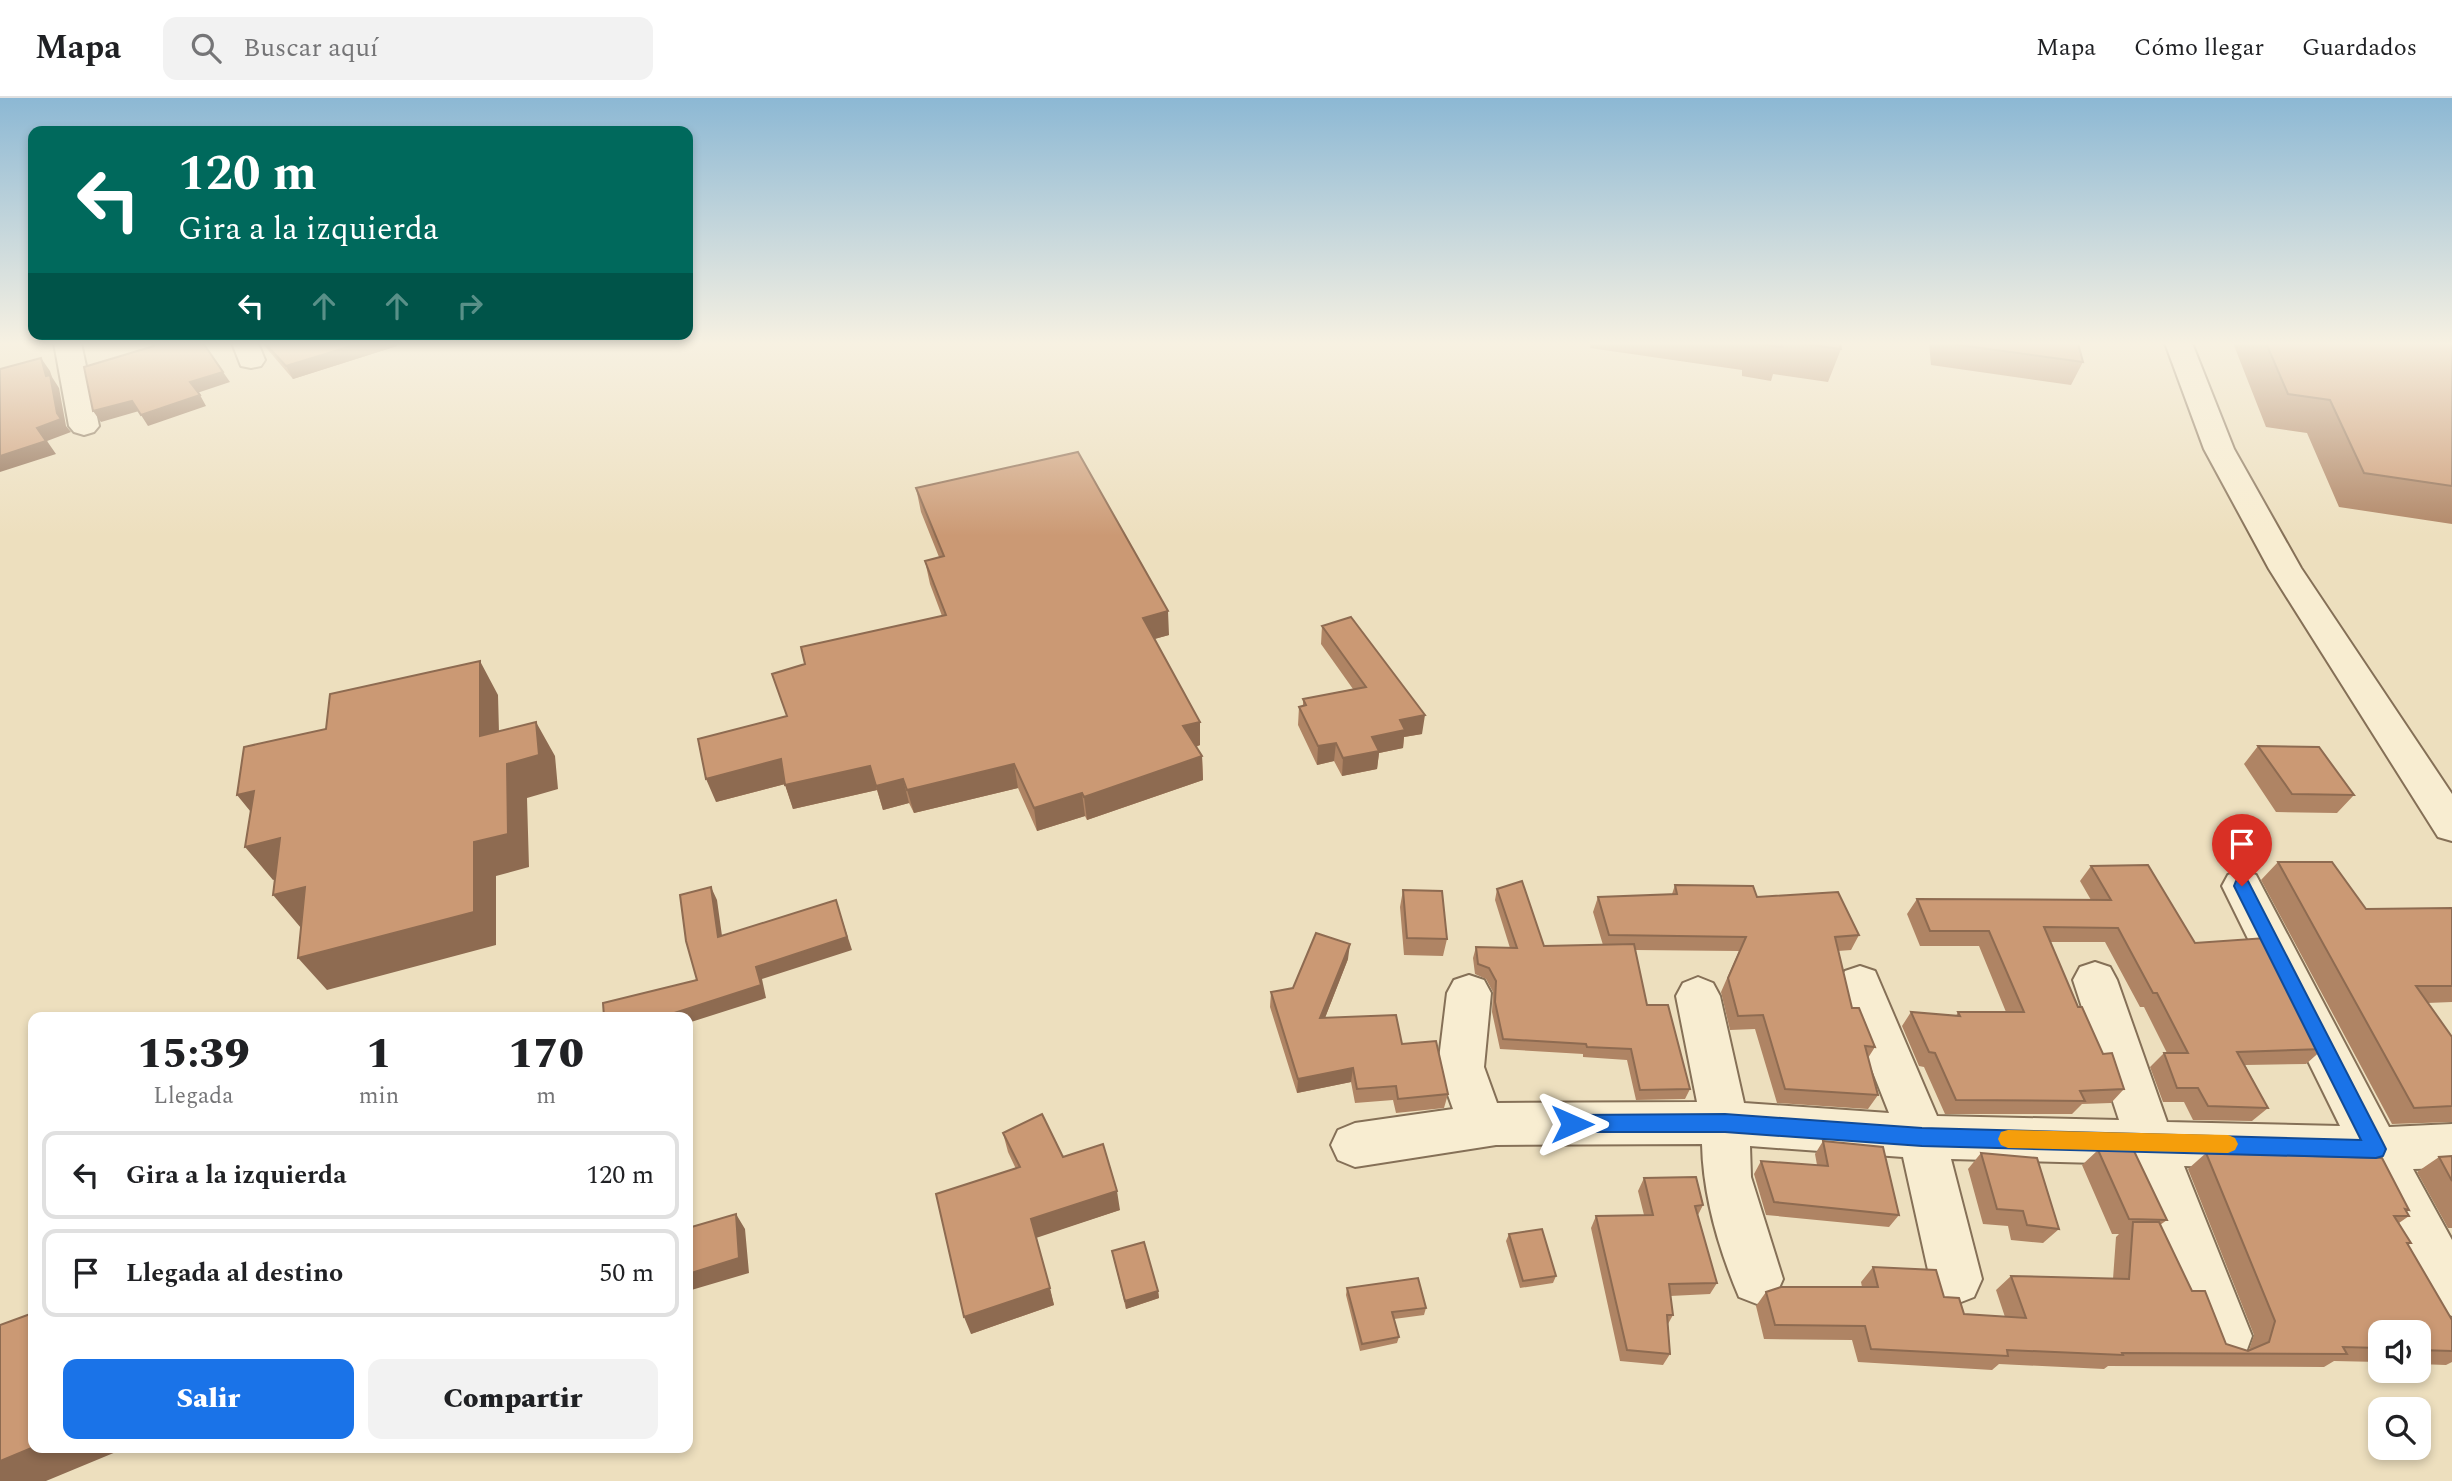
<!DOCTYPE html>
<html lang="es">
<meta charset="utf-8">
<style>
:root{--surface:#fff;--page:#f2f2f2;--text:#202124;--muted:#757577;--line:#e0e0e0;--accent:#1a73e8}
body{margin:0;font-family:Spectral,serif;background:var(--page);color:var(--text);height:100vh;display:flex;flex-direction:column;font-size:26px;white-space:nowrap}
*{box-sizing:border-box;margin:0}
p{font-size:23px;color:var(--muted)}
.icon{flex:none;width:38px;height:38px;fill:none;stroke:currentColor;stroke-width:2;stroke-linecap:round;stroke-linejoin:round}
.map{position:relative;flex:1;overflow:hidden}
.drawer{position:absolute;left:28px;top:914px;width:665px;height:441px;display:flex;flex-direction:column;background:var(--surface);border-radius:14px;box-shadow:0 4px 10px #0003}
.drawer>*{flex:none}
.guide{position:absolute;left:28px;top:28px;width:665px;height:214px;border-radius:14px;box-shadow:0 4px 10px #0003;background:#00695c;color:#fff;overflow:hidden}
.controls{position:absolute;left:2368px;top:1222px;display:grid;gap:14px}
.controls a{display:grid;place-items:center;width:63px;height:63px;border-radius:14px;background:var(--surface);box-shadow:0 4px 10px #0003;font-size:35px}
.pin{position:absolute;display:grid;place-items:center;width:60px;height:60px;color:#fff;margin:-72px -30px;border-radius:50% 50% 50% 0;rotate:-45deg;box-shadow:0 0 7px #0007}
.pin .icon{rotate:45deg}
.me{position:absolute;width:77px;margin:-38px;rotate:90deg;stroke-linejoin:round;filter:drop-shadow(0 0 5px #0008)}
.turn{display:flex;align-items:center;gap:24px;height:147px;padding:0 35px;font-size:32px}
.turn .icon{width:91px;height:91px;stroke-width:2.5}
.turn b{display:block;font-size:49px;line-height:60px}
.lanes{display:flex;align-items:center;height:66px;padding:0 35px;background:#0003;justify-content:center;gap:35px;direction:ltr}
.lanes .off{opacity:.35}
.eta{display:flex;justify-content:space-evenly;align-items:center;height:119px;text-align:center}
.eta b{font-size:42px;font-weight:800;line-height:49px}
.button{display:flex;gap:14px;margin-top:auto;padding:14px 35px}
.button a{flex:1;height:80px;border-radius:14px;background:var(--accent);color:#fff;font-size:28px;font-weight:800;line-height:80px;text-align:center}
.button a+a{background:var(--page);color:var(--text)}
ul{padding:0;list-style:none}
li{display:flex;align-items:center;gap:21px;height:88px;margin:0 14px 10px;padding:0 21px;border:4px solid var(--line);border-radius:14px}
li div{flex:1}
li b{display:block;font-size:26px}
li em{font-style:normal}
header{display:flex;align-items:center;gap:42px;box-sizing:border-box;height:98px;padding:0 35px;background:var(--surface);border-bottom:2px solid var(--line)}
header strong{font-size:33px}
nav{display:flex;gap:38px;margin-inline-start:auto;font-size:24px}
.search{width:490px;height:63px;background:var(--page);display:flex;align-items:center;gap:18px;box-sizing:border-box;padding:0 24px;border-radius:14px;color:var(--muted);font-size:26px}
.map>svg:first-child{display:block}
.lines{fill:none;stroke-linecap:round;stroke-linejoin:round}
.minor-casing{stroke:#857057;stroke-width:4}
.minor{fill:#f8edd1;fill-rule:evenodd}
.wall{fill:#af8464}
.shaded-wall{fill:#8e6b51}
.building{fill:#cb9974;stroke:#8e6b51;stroke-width:2}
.route{fill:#1a73e8;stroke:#114b97;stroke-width:2}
.slow{fill:#f59e0b}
</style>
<header>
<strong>Mapa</strong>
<div class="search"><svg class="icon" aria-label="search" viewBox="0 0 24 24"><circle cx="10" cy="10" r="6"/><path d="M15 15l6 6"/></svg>Buscar aquí</div>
<nav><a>Mapa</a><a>Cómo llegar</a><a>Guardados</a></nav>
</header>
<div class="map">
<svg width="2452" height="1383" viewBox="0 0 2452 1383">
<rect width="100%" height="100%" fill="#eddfbe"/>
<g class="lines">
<defs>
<path id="minor" d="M54,245H81L99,328L94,334L84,337L74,334L69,328Z
M232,245H258L265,262L261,268L251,270L241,268Z
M2165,245H2192L2234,351L2301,470L2452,696V743L2438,739L2269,471L2204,351Z
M2242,772L2256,777L2389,1029L2452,1026V1070L2413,1071L2452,1142V1218L2434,1211L2362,1073L2184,1068L2252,1238L2245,1257L2226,1264L2207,1257L2135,1066L1951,1061L1982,1181L1974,1199L1956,1206L1938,1199L1930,1181L1903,1059L1750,1048L1751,1079L1783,1181L1775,1199L1757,1206L1739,1199C1719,1152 1703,1097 1702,1046L1496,1047L1355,1069L1338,1062L1331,1047L1338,1032L1355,1025L1453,1011L1438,969L1447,895L1454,882L1469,877L1484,882L1491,895L1484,969L1497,1005L1697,1004L1676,898L1683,885L1698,879L1713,885L1720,898L1744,1005L1889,1015L1838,886L1845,873L1860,868L1875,873L1937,1018L2119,1022L2073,882L2080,869L2095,864L2110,869L2117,882L2167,1024L2340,1028L2222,788L2228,777Z"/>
</defs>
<use href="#minor" class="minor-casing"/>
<use href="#minor" class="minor"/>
</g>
<path class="wall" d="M262,245H395L397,248L293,281Z
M1591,245H1840L1841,251L1828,284L1773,276L1771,283L1742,278V272L1590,250Z
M1929,245H2078L2083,264L2071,287L1931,267Z
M2233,245H2452V426L2339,409L2307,335L2266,329Z
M916,390L1169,537L1154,541L1200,624V647L1196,649L1202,658L1203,682L1087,722L1085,718L1037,733L1018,690L914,715L909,705L883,712L877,692L793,711L785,686L716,704L787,618L942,518L930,486L925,463L939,459L921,414Z
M1322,528L1422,636L1404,639L1403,650L1379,655L1377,671L1342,678L1334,663L1317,667L1298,627L1299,609L1303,608V601L1353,591L1321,546Z
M2258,648L2354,697L2337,715L2276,714L2244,666Z
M2278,764L2366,811L2452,810V904L2427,905L2452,939V1024L2392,1026L2261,782Z
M2091,768L2195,845L2323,951L2306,966L2245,967L2268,1010L2252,1023L2193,1022L2184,1004H2163L2150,969L2164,955H2167L2144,909H2140L2105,844H2050L2078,909L2103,956L2124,991L2111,1005L2082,1006L2072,1016H1945L1924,969L1919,968L1902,928L1911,914L1956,918L1958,914H2006L1979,848H1920L1907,816L1917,801L2091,802L2080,783Z
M1675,787L1757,799L1859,837L1851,852L1838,853L1852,910L1875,949L1868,960L1878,997L1868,1011L1777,1005L1755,931L1730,932L1721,894L1739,853L1635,852L1647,907L1690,991L1685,1001L1636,1002L1627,962L1583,959V956L1500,951L1492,914L1493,894L1486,881L1475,876L1473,860L1476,849L1510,850L1495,802L1497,791L1544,848L1603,847L1593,814L1598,799L1672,796Z
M1403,792L1447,841L1443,858L1404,857L1400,809Z
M1348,861L1325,920L1402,946L1448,996L1444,1010L1396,1015L1393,1002L1355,1005L1351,984L1297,995L1270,909L1271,894L1293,890Z
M1003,1035L1063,1059L1120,1112L1036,1139L1054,1207L971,1236L1016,1071L1008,1054Z
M1823,1043L1899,1117L1889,1129L1766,1117L1754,1076L1761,1063L1817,1067L1815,1056Z
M2098,1052L2167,1122L2160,1127L2192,1193L2226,1246L2248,1253L2249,1252L2254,1237L2188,1071L2206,1055L2409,1112L2406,1114L2409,1118L2399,1125L2411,1145L2408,1147L2452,1222V1264L2446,1267L2418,1266V1234H2380V1264L2334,1263L2324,1269L2108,1268L2104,1271L1999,1266L1992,1272L1858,1264L1852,1242L1764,1241L1756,1208L1766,1194L1862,1189L1861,1184L1873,1169L1944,1199L1964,1216L2005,1219L1996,1192L2011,1178L2113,1181L2116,1139L2119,1136H2112L2082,1067Z
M1981,1055L2059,1131L2043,1145L2011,1142L2008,1128L1983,1126L1968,1071Z
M2452,1058V1130H2448L2417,1074L2439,1059Z
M1644,1080L1703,1107L1698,1117L1717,1185L1710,1196L1670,1198L1673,1217L1668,1226L1670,1256L1663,1267L1620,1263L1591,1130L1596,1118L1644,1117L1638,1093Z
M1509,1136L1556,1178L1553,1185L1520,1190L1506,1143Z
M1112,1153L1158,1193L1159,1200L1126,1211Z
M1347,1190L1426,1210L1424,1217L1394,1221L1399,1239L1397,1245L1360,1253L1346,1197Z"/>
<path class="shaded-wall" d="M361,245H395L397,248L293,281L286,268Z
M41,260L50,273L52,279L59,290L66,328L71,334L47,343L56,356L0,374V358L57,315Z
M223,274L230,284L197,295L190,284Z
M200,297L206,308L148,328L141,317Z
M132,303L139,313L101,324L93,313Z
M1168,513L1169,537L1144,544L1143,520Z
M480,563L498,597L500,672L480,638Z
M1425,617L1422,636L1404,639L1403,650L1379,655L1377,671L1342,678L1343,660L1372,639L1400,622Z
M536,624L555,658L558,691L527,700L529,769L496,778V847L327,892L298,860L474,744L507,666Z
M1200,624V647L1184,652L1183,628Z
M1336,645L1334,663L1317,667L1318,648Z
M1202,658L1203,682L1087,722L1084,699Z
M781,661L789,685L716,704L706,681Z
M1014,666L1018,690L914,715L907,692Z
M870,668L877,692L793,711L785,687Z
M903,681L909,705L883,712L876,688Z
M254,693L264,730L237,697Z
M1082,695L1085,718L1037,733L1034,710Z
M280,740L307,774L273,782L245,749Z
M305,789L301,830L273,797Z
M711,789L717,802L724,852L718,839Z
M840,815L852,852L762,881L766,900L688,925V919H662L756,869Z
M1350,846L1348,861L1319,935L1320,920Z
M1353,970L1351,984L1297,995L1298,981Z
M1117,1093L1120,1112L1036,1140L1031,1121Z
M736,1116L745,1131L749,1175L688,1193V1176Z
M1050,1190L1054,1207L971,1236L964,1219Z
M1158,1193L1159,1200L1126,1211L1125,1203Z
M34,1349H128L46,1383H0V1363Z"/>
<path class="building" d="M153,245H203L223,274L190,284L200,297L141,317L132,303L93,313L84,269L154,248Z
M265,245H361L286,268Z
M1752,245H1782V249Z
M1797,245H1840L1841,251Z
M1945,245H2078L2083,264Z
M2266,245H2452V388L2364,375L2330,302L2288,296Z
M41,260L46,278L50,277L57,315L61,321L37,330L46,343L0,358V271Z
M1078,354L1168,513L1143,520L1200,624L1183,628L1202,658L1084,699L1082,695L1034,710L1014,666L907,692L903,681L876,688L870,668L785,687L781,661L706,681L698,641L787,618L772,576L805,566L801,549L946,517L925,463L944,458L916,390Z
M1351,519L1425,617L1400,622L1405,632L1372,639L1379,653L1343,660L1336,645L1318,648L1299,609L1306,607L1303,601L1366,589L1322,528Z
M480,563V638L536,624L539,657L507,666L508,736L474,744V814L298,860L305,789L273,797L280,740L245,749L254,693L237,697L244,649L326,631L330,596Z
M2258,648L2319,649L2354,697L2292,696Z
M2278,764H2332L2366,811L2452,810V888H2416L2452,939V1008L2414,1010Z
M2148,767L2195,845L2266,840L2323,951L2237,954L2268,1010L2208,1008L2198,990H2177L2164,955H2188L2157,895H2153L2118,830L2044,829L2078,909H2082L2103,956L2112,955L2124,991L2080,993L2085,1003L1956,1002L1935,955L1929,954L1911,914L1960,918L1958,914H2024L1989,833H1930L1917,801L2111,802L2091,768Z
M1522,783L1544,848L1634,846L1647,907H1668L1690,991L1640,992L1631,951L1587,949L1586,946L1503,941L1495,904L1496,883L1489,870L1478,866L1476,849L1517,850L1497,791Z
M1675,787L1753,788L1757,799L1838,794L1859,837L1835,839L1852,910H1859L1875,949L1865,948L1878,997L1785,991L1763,917L1738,918L1728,880L1746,839L1609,837L1598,799L1677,796Z
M711,789L718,839L836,802L847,839L756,869L761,887L662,919H604L603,905L697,882L686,843L680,797Z
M1403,792L1442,793L1447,841L1407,840Z
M1316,835L1350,846L1320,920L1396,917L1402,946L1436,943L1448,996L1398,1001L1396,988L1357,991L1353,970L1298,981L1271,894L1293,890Z
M1042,1016L1063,1059L1103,1046L1117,1093L1031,1121L1050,1190L964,1219L936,1096L1020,1069L1003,1035Z
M1823,1043L1883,1049L1899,1117L1774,1104L1761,1063L1828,1068Z
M2098,1052L2134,1053L2167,1122L2129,1121Z
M1981,1055L2037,1060L2059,1131L2027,1127L2023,1113L1997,1111Z
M2206,1055L2382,1060L2409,1112L2405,1111L2409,1118H2394L2411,1145H2407L2452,1222V1253L2418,1252V1234H2380V1250L2343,1249L2347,1256L2122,1255L2123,1257L2007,1252L2008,1258L1871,1251L1865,1228L1775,1227L1766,1194L1781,1189H1878L1873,1169L1936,1172L1944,1199L1959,1200L1964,1216L2026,1220L2011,1178L2129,1181L2133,1124H2159L2192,1193H2205L2226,1246L2248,1253L2269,1244L2275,1223Z
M2452,1058V1083L2439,1059Z
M1696,1079L1703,1107L1695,1108L1717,1185L1669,1186L1673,1217H1667L1670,1256L1627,1252L1596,1118L1653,1117L1644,1080Z
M736,1116L739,1160L688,1176V1130Z
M1542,1131L1556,1178L1523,1183L1509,1136Z
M1144,1144L1158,1193L1125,1203L1112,1153Z
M1418,1180L1426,1210L1392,1214L1399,1239L1362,1246L1347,1190Z
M33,1215L34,1349L0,1363V1227Z"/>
<linearGradient id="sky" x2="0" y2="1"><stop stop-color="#8cb8d4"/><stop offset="0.56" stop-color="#f7f1e2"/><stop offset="1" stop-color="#f7f1e2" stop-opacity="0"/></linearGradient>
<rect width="2452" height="438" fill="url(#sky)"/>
<path class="route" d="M2242,781L2248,783L2383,1045L2386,1051L2383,1058L2376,1060L1922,1048L1725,1034H1572L1565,1032L1563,1026L1565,1019L1572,1017L1725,1016L1922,1030L2361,1042L2234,788L2236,783Z"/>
<path class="slow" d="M2008,1032L2228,1037L2235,1040L2238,1046L2235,1052L2228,1055L2008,1050L2001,1047L1998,1041L2001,1034Z"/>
</svg>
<div class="controls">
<a><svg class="icon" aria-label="sound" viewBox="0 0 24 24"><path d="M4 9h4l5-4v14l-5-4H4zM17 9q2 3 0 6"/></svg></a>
<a><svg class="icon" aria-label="search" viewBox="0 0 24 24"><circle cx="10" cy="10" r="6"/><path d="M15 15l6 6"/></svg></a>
</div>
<div class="pin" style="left:2242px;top:788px;background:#d93025"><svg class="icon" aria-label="arrive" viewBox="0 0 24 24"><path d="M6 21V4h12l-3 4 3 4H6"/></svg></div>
<svg class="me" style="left:1572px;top:1026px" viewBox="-20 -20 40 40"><path d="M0-17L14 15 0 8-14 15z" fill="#1a73e8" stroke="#fff" stroke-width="4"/></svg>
<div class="guide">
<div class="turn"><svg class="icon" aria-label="left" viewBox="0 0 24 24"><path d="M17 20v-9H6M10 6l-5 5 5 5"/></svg><div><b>120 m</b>Gira a la izquierda</div></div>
<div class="lanes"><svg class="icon" aria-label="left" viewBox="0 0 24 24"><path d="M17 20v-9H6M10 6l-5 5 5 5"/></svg><svg class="icon off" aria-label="ahead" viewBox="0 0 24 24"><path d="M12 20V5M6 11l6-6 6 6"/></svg><svg class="icon off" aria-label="ahead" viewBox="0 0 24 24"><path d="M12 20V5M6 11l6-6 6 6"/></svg><svg class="icon off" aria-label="right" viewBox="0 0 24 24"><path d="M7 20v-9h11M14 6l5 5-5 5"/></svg></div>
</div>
<section class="drawer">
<div class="eta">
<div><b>15:39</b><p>Llegada</p></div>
<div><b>1</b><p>min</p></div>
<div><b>170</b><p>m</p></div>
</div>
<ul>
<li><svg class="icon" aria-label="left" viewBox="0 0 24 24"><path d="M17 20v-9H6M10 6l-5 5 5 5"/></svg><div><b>Gira a la izquierda</b></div><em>120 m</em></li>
<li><svg class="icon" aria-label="arrive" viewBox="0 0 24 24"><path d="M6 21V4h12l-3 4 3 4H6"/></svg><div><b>Llegada al destino</b></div><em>50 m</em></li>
</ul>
<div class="button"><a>Salir</a><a>Compartir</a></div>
</section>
</div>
